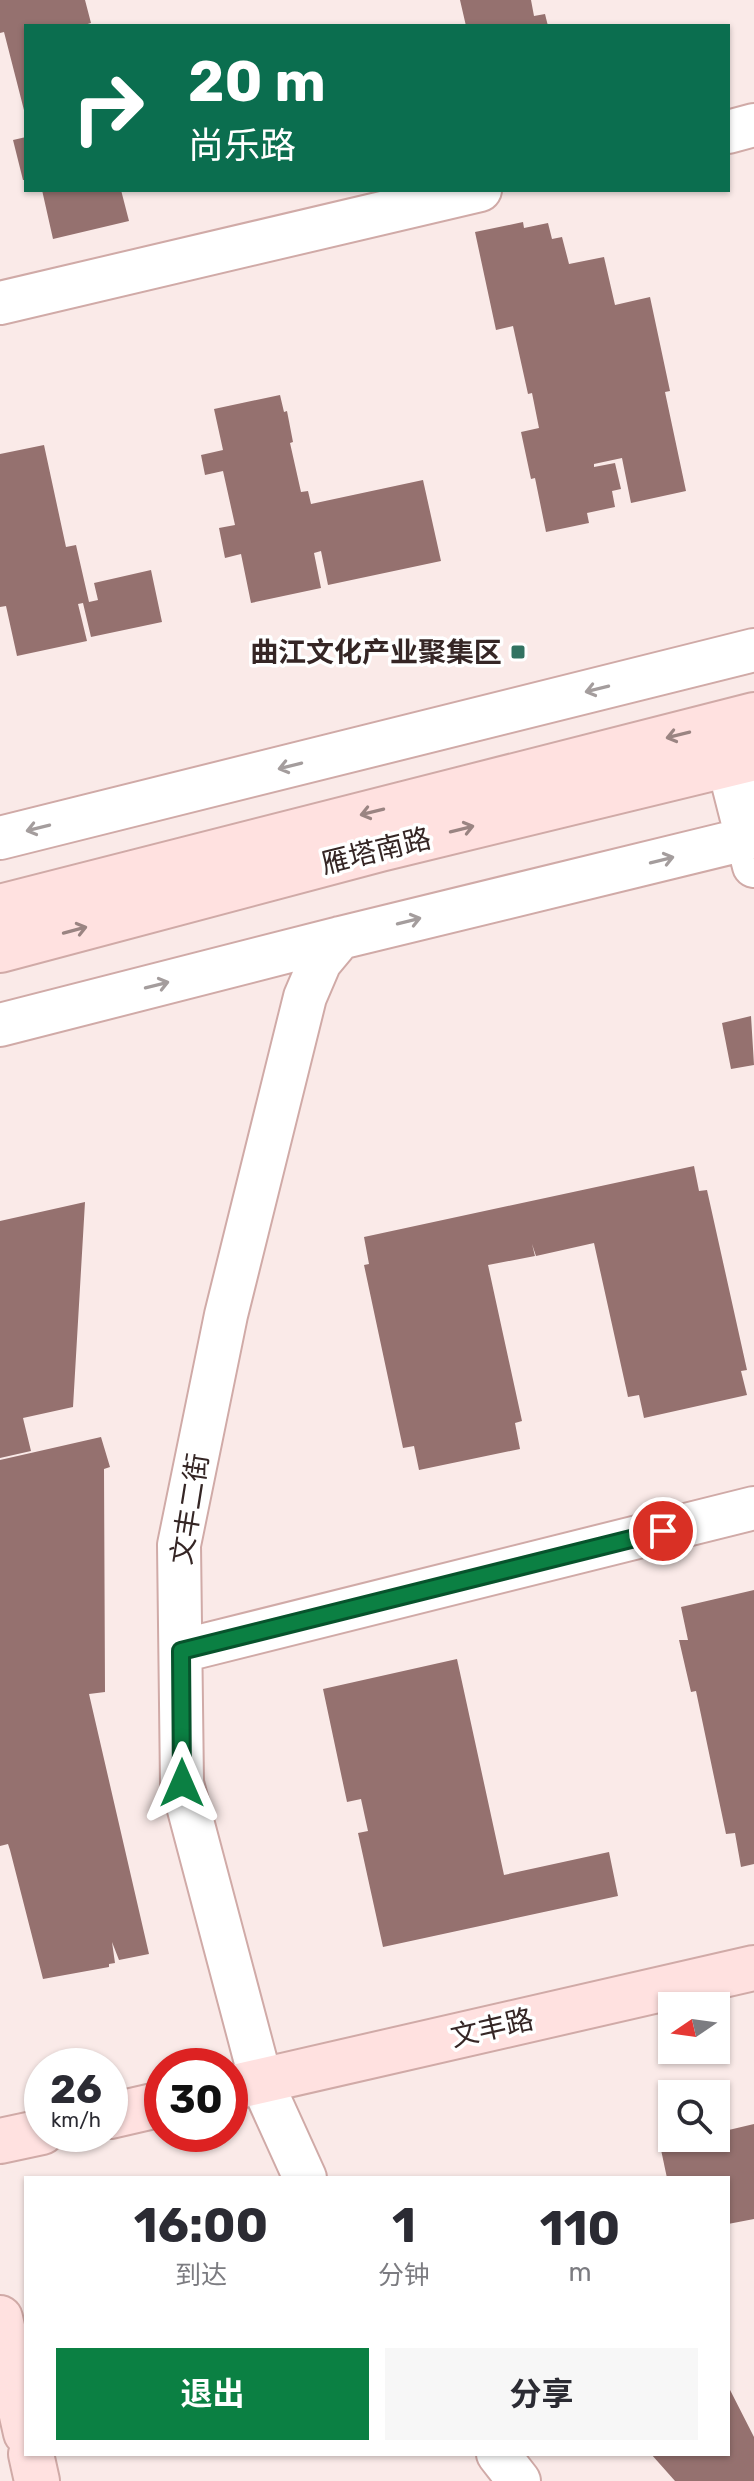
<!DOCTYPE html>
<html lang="zh">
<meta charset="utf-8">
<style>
:root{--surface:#fff;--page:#f7f7f7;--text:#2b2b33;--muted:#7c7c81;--accent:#0b8043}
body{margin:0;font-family:Rubik,"Noto Sans SC",sans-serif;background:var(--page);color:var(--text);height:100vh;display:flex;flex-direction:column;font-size:30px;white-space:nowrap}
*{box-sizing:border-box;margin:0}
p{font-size:26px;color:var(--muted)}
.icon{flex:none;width:44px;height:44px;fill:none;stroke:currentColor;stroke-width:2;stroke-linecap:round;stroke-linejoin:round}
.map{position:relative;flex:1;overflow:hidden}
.sheet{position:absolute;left:24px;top:2176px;width:706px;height:280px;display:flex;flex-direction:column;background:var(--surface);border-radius:0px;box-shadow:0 2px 6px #0004}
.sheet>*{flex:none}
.guide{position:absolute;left:24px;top:24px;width:706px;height:168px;border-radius:0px;box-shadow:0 2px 6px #0004;background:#0b6e4f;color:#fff;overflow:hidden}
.needle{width:52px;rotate:257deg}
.controls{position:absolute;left:658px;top:1992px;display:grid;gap:16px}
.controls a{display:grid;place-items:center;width:72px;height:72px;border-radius:0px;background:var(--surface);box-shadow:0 2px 6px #0004;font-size:40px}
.speed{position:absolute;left:24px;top:2048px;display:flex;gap:16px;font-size:40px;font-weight:700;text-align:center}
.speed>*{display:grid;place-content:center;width:104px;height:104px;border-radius:50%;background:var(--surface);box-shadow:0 2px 6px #0004;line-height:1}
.speed small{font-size:20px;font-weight:400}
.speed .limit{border:12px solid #d22;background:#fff;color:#111}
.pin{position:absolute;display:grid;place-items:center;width:68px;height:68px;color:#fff;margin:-34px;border:4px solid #fff;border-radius:50%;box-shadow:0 2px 8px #0007}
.me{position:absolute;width:88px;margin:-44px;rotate:0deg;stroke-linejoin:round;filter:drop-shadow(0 0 6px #0008)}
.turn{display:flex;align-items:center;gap:28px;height:168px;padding:0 32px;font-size:36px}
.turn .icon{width:104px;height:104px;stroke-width:2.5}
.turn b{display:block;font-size:56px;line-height:68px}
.eta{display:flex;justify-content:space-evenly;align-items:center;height:136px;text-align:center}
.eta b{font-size:48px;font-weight:700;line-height:56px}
.action{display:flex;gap:16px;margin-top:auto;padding:16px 32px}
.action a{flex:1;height:92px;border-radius:0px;background:var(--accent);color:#fff;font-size:32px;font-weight:700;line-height:92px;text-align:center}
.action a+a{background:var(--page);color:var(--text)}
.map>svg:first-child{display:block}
.building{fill:#95716f}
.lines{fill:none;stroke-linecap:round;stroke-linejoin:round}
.street-casing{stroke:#d0aaa7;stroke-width:46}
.secondary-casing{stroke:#d0aaa7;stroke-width:48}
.street{stroke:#fff;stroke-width:42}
.secondary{stroke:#ffe1e0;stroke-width:44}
.oneway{stroke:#a49d9d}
.oneway2{stroke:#9a8482}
.route-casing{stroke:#07532c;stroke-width:20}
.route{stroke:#0b8043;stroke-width:14}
.poi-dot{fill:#327261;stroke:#fff;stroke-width:3}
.labels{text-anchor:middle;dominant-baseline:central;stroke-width:7;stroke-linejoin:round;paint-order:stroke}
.poi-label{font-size:28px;font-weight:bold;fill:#352625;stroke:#fff;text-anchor:end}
.street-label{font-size:28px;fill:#352625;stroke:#fff}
</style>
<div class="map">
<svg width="754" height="2481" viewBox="0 0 754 2481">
<rect width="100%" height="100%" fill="#faeae8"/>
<path class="building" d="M0,0H85L91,23L81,26H26V118L4,32L0,33Z
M460,0H531L534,16L545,14L548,26H466Z
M26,137V180H23L13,140Z
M42,190H121L129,221L53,239Z
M523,222L524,228L548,223L552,239L562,237L569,264L604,257L615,305L650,297L670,391L665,392L686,491L631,503L622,458L594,464V467L615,463L621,489L612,491L615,507L587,513L589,523L546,532L535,478L531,479L521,432L539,428L532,393L528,394L513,326L496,330L475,232Z
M280,395L284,412L287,411L293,442L290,443L301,492L308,491L311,504L423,480L441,561L328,585L321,551L314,553L321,588L251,603L241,554L225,558L219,528L235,525L223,471L205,475L201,455L223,450L214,409Z
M44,445L66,547L76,545L89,602L98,600L94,583L151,570L162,622L91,637L83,603L78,604L87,641L17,656L6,606L0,607V454Z
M751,1016L754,1065L731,1069L722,1023Z
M694,1166L699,1191L707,1190L747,1370L741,1371L747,1395L644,1418L639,1395L628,1397L594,1243L536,1256L532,1244L535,1256L488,1265L522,1421L515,1423L520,1449L419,1470L414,1446L403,1448L364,1265L369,1264L364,1237Z
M85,1202L73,1407L23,1418L31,1451L0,1458V1221Z
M101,1437L110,1467L104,1469L105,1692L89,1694L149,1954L119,1960L112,1942L115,1963L109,1964V1967L43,1979L10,1850L8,1844L0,1846V1460Z
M754,1590V1864L741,1867L735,1833L726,1834L696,1691L691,1692L679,1640H688L681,1607Z
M457,1659L504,1875L609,1852L618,1896L383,1947L358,1833L368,1831L361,1799L347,1802L323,1689Z
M754,2124V2219L728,2224V2178H667L660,2145L693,2138H716V2133Z
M728,2386L754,2437V2481H675L651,2454H728Z"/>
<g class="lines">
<defs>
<path id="street" d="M728,132L754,125
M0,303L480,190
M728,764L754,866
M0,838L754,650
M0,1025L340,938L754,837
M181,1651L754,1508
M305,2178L261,2081L182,1783L179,1545L226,1315L305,997L320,962L340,938
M498,2454L519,2481"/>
<path id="secondary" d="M0,907L754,715
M0,950L380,849L754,758
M230,2088L754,1968
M110,2116L162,2104
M0,2141L42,2132
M0,2318L26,2433
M31,2454L37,2481"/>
</defs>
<use href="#street" class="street-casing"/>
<use href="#secondary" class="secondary-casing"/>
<use href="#street" class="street"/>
<use href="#secondary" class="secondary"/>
</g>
<defs><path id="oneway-shaft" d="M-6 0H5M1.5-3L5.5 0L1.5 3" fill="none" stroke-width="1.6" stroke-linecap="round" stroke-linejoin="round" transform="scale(2)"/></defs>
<g class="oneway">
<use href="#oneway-shaft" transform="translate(597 689) rotate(166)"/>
<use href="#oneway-shaft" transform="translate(290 766) rotate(166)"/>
<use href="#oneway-shaft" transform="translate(38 828) rotate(166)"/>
<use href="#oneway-shaft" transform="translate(662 860) rotate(-14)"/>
<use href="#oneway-shaft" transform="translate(409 921) rotate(-14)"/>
<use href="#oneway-shaft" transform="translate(157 985) rotate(-14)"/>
</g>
<g class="oneway2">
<use href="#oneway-shaft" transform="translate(678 735) rotate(166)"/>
<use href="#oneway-shaft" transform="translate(372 812) rotate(166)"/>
<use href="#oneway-shaft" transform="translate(462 829) rotate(-14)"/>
<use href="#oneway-shaft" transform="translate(75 930) rotate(-15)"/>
</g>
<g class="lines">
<defs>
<path id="route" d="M182,1783L181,1651L663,1531"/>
</defs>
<use href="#route" class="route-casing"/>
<use href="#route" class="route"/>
</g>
<rect class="poi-dot" x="510" y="644" width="16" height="16" rx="4"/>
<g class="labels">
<g class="poi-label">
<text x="502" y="652">曲江文化产业聚集区</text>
</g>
<g class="street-label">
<text transform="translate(376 851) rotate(-14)">雁塔南路</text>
<text transform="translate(190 1509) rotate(-81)">文丰二街</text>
<text transform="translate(492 2028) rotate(-13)">文丰路</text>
</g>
</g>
</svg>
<div class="controls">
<a><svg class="needle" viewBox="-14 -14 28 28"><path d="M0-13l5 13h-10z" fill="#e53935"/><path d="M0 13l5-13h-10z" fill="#7c7c81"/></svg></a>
<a><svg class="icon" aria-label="search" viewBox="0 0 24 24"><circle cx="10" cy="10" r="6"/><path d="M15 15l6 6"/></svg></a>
</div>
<div class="speed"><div>26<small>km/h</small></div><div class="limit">30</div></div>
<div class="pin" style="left:663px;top:1531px;background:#d93025"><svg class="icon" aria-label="arrive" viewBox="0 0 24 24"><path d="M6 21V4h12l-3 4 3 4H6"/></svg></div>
<svg class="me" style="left:182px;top:1783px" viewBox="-20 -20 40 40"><path d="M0-17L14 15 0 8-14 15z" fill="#0b8043" stroke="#fff" stroke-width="4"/></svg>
<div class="guide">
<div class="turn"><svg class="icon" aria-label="right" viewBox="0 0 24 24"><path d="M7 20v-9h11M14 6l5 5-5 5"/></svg><div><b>20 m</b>尚乐路</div></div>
</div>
<section class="sheet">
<div class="eta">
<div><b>16:00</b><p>到达</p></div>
<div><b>1</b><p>分钟</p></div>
<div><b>110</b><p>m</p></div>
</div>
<div class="action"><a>退出</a><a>分享</a></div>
</section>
</div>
